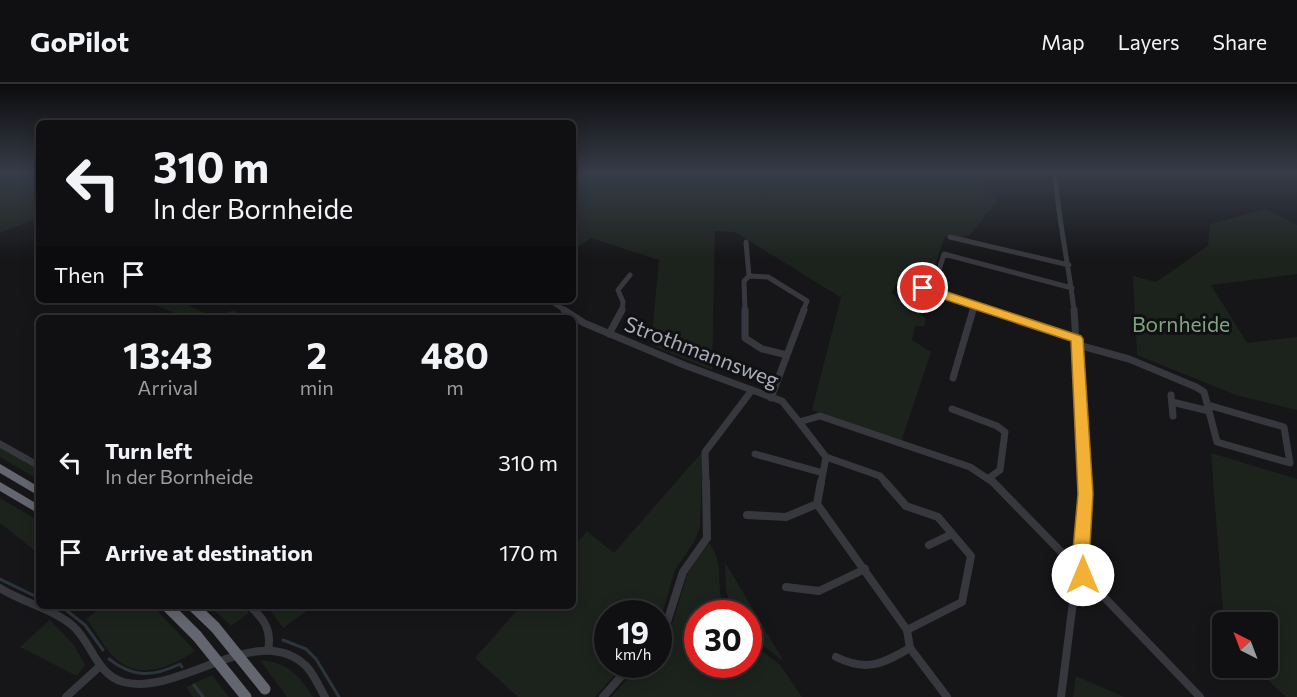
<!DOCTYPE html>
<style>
:root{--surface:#101012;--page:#1e1e20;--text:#f1f3f6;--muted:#9c9d9f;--line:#303032}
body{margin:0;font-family:Commissioner,sans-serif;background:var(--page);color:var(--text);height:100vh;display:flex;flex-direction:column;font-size:22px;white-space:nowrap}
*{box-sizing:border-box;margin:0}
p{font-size:20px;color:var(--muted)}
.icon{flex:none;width:33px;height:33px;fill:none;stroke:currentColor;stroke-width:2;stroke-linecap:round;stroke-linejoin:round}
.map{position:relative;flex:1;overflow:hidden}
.side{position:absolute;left:36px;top:231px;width:540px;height:294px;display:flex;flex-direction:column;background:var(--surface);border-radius:9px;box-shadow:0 3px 15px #0003,0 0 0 2px var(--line)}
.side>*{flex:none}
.hud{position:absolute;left:36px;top:36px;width:540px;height:183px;border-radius:9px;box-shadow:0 3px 15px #0003,0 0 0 2px var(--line);background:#101012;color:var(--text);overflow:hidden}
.needle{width:39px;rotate:318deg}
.fabs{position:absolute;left:1212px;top:528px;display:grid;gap:12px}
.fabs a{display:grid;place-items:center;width:66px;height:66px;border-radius:9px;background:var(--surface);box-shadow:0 3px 15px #0003,0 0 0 2px var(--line);font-size:30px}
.speed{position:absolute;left:594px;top:516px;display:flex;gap:12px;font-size:30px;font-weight:700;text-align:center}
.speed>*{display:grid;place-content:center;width:78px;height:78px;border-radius:50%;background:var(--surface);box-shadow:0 3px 15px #0003,0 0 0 2px var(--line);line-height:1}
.speed small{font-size:15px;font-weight:400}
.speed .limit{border:9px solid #d22;background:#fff;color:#111}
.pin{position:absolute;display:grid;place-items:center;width:51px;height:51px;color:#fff;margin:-26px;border:3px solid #fff;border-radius:50%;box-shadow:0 2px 6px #0007}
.me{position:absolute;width:66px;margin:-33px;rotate:0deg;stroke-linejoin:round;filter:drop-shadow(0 0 4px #0008)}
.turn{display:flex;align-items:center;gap:21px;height:126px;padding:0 18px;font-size:27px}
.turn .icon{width:78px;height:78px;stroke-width:2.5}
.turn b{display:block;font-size:42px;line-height:51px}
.then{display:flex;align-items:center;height:57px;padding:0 18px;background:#0003;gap:12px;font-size:22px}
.eta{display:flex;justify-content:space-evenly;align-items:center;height:102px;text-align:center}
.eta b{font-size:36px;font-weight:700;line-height:42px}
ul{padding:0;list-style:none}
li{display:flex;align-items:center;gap:18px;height:90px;padding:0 18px}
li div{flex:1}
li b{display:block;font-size:22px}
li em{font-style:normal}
header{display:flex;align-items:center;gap:36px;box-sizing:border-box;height:84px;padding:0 30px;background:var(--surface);border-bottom:2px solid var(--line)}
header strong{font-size:28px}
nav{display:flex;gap:33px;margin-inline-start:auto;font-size:21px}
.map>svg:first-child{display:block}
.green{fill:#1c231d}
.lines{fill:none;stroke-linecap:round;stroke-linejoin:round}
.stream{stroke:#2c353c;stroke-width:3}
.minor-far2{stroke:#37383d;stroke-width:5}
.minor-far1{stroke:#37383d;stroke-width:7}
.minor{stroke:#37383d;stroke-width:8}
.highway{fill:#63666e;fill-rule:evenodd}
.highway-bridge{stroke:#63666e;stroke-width:11}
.route{fill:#f2b134;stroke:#9d7322;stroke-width:1.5}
.labels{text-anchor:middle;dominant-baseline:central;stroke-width:6;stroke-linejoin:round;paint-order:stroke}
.park-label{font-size:21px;fill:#7fa381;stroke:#111113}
.street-label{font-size:21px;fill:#a8adb8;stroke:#111113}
</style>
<header>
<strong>GoPilot</strong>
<nav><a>Map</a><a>Layers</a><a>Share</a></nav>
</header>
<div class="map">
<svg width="1297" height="613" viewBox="0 0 1297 613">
<rect width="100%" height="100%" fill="#161618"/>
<path class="green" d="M0,89H39V134L0,149Z
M573,89H983L980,102L998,116L969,152L945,153L928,200L900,194L891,209L926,234L924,242H915L912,256L931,268L901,358L812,326L841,213L848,206L840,213L735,148L715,147L712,286L651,261L659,176L591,154L573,166Z
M1266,125L1297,141V190L1211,201L1247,259L1297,253V326L1236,311L1137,271L1133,192L1156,198L1208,162L1210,140Z
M143,216H177L215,234L234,226L243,234H187Z
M0,364L39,386V396L0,373Z
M703,367L700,443L694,458L675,486L659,540L658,530H608V580L624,581L595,613H518L475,574L521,522H573V463L587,447L614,469Z
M1211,369L1297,395V613H1286L1255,584H1268V538H1224Z
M0,414L39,437V470L0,439Z
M709,459C726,480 714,507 726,529L698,530V580H748L749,557L780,581L802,613H611L640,581L658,580L659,560L673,538L688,488Z
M725,478L784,578L749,550L748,530L733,529L726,507Z
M103,522H153L195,567C167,585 136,598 111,570C101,559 96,546 86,535Z
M210,522H242L249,529L231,542Z
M267,522H314L283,544Z
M50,536L74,561L85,581L77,592L20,563Z
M260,576C287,579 299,590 313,613H287Z
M212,591L229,613H193L186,603Z
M1076,592L1124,613H1073Z"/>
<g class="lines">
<path class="stream" d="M0,495L39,514
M61,522L85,541L103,566
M283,556L306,565L316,575L339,613
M109,575C133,594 153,593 180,580L182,583
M194,601L203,613"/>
<path class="minor-far2" d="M1055,89C1058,136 1069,181 1074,227
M950,153L1069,181
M746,158L749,192
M923,204L993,227
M932,208L944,170L1072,204
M549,216L566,227
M622,227L623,218L618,206L630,191
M745,227L744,197L749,192L768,193L807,217L803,227
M972,227L974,221"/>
<path class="minor-far1" d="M564,226L584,239L684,281L782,317L799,338L820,332L970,383L994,399
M745,226V254L762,265L787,271
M989,226L1077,255
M1074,226L1085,399
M609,250L622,226
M1078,261L1129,275L1196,303L1204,308L1217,358L1290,379L1284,343L1208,321
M787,271L804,226
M953,294L973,226
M1171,311L1173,332
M771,314L787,271
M1172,318L1209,327
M952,325L997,342L1005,348L1000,386L989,394
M799,338L826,373L821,399
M0,360L39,382
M755,370L823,389
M826,373L880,392L886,399
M706,399L705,368L752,306"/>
<path class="minor" d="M821,398L817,420L907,546L910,564L947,613
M885,398L906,422L938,433L971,472L962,518L907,546
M993,398L1068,475L1081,483
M1085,398L1081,477L1086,501
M747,431L786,433L817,420
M929,461L952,450
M1086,501L1103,512L1200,613
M786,503L819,507L865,485
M0,504C22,518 53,525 73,542C92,559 96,590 123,598C180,613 257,535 306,582C314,590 319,603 325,613
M250,522C264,535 272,546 268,566
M658,551L667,538L683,488L707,454L706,398
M836,573C867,588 882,580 910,564
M66,613L99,583
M603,613L632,580
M1061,613L1074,510L1078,503L1086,501"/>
<path class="highway" d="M0,380L39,403V412L0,389Z
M0,398L39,421V430L0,407Z
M161,522H175L201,548L203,552L201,556L197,558L193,556L163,526Z
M187,522H201L219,539L221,543L219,547L215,549L211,547L189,526Z"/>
<path class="highway-bridge" d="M215,543L265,605
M197,552L246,613"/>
</g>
<linearGradient id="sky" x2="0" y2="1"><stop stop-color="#0c0c0d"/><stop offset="0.51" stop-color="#363c48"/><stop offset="1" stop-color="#363c48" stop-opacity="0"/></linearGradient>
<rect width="1297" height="175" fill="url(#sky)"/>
<path class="route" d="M923,200L1081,252L1083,255L1093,410L1089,477L1091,491L1089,496L1083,498L1077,496L1072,477L1078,410L1071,257L919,207V201Z"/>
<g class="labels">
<g class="park-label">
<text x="1181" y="239">Bornheide</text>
</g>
<g class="street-label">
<text transform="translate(702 267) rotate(21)">Strothmannsweg</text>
</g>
</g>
</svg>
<div class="fabs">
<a><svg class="needle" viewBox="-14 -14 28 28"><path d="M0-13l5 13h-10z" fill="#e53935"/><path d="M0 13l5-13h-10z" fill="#9c9d9f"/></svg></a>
</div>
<div class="speed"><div>19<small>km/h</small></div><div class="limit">30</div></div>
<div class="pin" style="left:923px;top:204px;background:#d93025"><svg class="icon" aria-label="arrive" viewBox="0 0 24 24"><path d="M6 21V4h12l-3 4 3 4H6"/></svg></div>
<svg class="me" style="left:1083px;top:491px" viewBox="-20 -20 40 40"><circle r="19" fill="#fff"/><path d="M0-13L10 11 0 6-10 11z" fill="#f2b134"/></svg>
<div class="hud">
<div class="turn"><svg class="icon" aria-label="left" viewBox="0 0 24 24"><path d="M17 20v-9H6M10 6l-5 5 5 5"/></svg><div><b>310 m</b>In der Bornheide</div></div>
<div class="then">Then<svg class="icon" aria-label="arrive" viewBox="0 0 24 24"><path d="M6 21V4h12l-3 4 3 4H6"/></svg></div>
</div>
<section class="side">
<div class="eta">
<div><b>13:43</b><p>Arrival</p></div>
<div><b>2</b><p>min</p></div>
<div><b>480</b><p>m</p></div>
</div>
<ul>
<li><svg class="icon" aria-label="left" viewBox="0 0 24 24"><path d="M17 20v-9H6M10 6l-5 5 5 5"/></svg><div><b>Turn left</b><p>In der Bornheide</p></div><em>310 m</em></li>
<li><svg class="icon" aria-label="arrive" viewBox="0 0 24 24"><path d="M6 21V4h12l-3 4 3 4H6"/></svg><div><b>Arrive at destination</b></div><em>170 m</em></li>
</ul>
</section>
</div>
